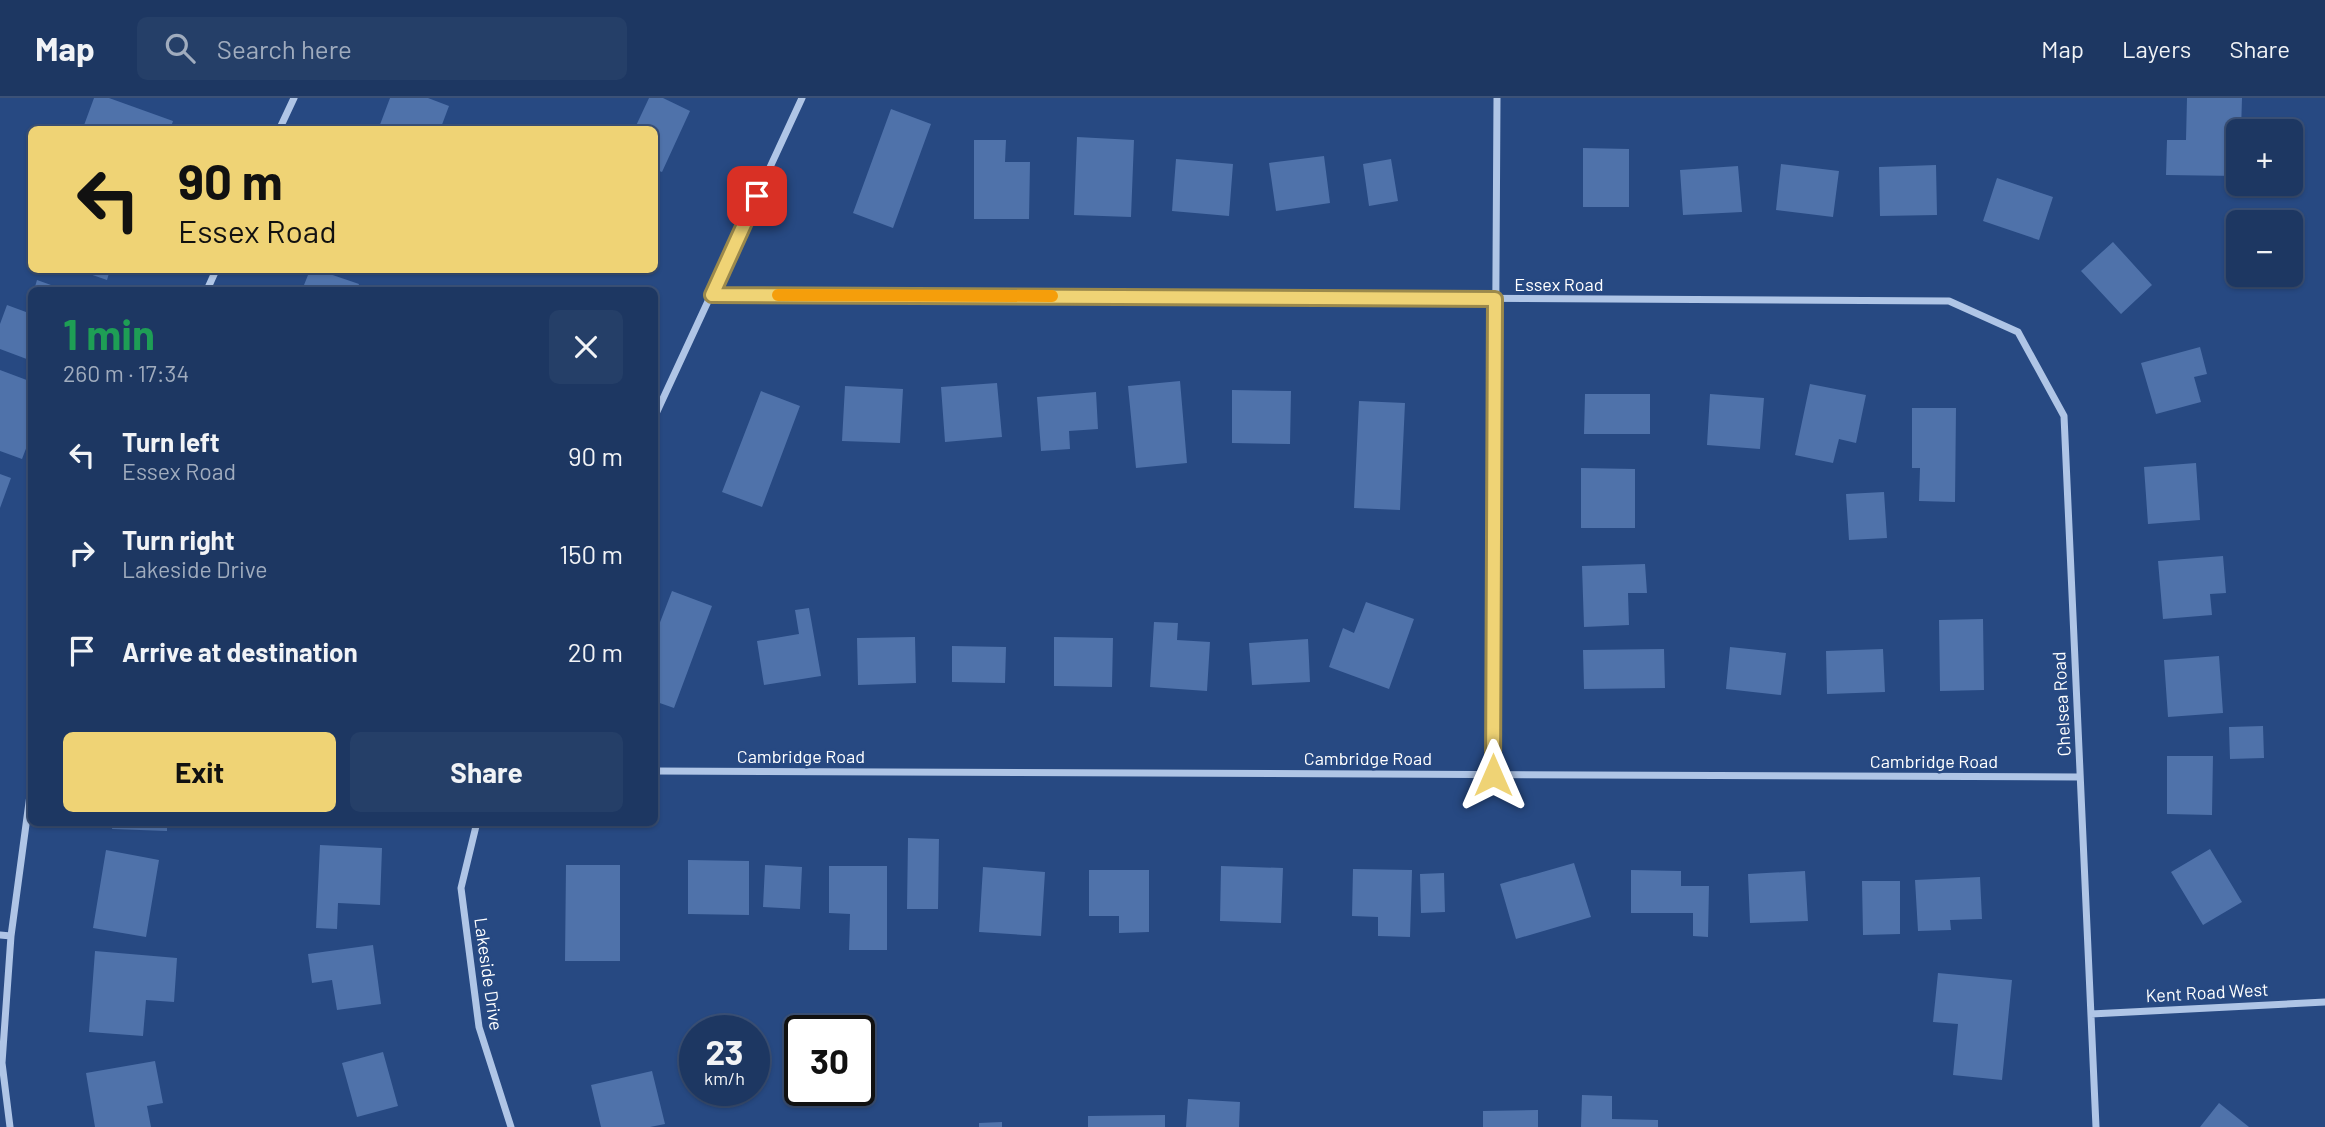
<!DOCTYPE html>
<meta charset="utf-8">
<style>
:root{--surface:#1d3762;--page:#253f68;--text:#f1f3f6;--muted:#a0acbe;--line:#3b5177;--accent:#efd375}
body{margin:0;font-family:Barlow,sans-serif;background:var(--page);color:var(--text);height:100vh;display:flex;flex-direction:column;font-size:26px;white-space:nowrap}
*{box-sizing:border-box;margin:0}
p{font-size:23px;color:var(--muted)}
.icon{flex:none;width:38px;height:38px;fill:none;stroke:currentColor;stroke-width:2;stroke-linecap:round;stroke-linejoin:round}
.map{position:relative;flex:1;overflow:hidden}
.sheet{position:absolute;left:28px;top:189px;width:630px;height:539px;display:flex;flex-direction:column;background:var(--surface);border-radius:10px;box-shadow:0 2px 5px #0004,0 0 0 2px var(--line)}
.sheet>*{flex:none}
.hud{position:absolute;left:28px;top:28px;width:630px;height:147px;border-radius:10px;box-shadow:0 2px 5px #0004,0 0 0 2px var(--line);background:#efd375;color:#111;overflow:hidden}
.buttons{position:absolute;left:2226px;top:21px;display:grid;gap:14px}
.buttons a{display:grid;place-items:center;width:77px;height:77px;border-radius:10px;background:var(--surface);box-shadow:0 2px 5px #0004,0 0 0 2px var(--line);font-size:35px}
.speed{position:absolute;left:679px;top:917px;display:flex;gap:14px;font-size:35px;font-weight:700;text-align:center}
.speed>*{display:grid;place-content:center;width:91px;height:91px;border-radius:50%;background:var(--surface);box-shadow:0 2px 5px #0004,0 0 0 2px var(--line);line-height:1}
.speed small{font-size:18px;font-weight:400}
.speed .limit{border:4px solid #111;border-radius:10px;background:#fff;color:#111}
.pin{position:absolute;display:grid;place-items:center;width:60px;height:60px;color:#fff;margin:-30px;border-radius:14px;box-shadow:0 4px 10px #0006}
.me{position:absolute;width:77px;margin:-38px;rotate:0deg;stroke-linejoin:round;filter:drop-shadow(0 0 5px #0008)}
.turn{display:flex;align-items:center;gap:24px;height:147px;padding:0 35px;font-size:32px}
.turn .icon{width:91px;height:91px;stroke-width:2.5}
.turn b{display:block;font-size:49px;line-height:60px}
.round{display:grid;place-items:center;flex:none;width:74px;height:74px;border-radius:10px;background:var(--page)}
.headline{display:flex;align-items:center;justify-content:space-between;height:119px;padding:0 35px}
h1{font-size:42px;font-weight:700;line-height:52px;color:#1e9e55}
.action{display:flex;gap:14px;margin-top:auto;padding:14px 35px}
.action a{flex:1;height:80px;border-radius:10px;background:var(--accent);color:#111;font-size:28px;font-weight:700;line-height:80px;text-align:center}
.action a+a{background:var(--page);color:var(--text)}
ul{padding:0;list-style:none}
li{display:flex;align-items:center;gap:21px;height:98px;padding:0 35px}
li div{flex:1}
li b{display:block;font-size:26px}
li em{font-style:normal}
header{display:flex;align-items:center;gap:42px;box-sizing:border-box;height:98px;padding:0 35px;background:var(--surface);border-bottom:2px solid var(--line)}
header strong{font-size:33px}
nav{display:flex;gap:38px;margin-inline-start:auto;font-size:24px}
.search{width:490px;height:63px;background:var(--page);display:flex;align-items:center;gap:18px;box-sizing:border-box;padding:0 24px;border-radius:10px;color:var(--muted);font-size:26px}
.map>svg:first-child{display:block}
.building{fill:#4f72aa}
.lines{fill:none;stroke-linecap:round;stroke-linejoin:round}
.minor{stroke:#afc5e6;stroke-width:7}
.route-casing{stroke:#9b894c;stroke-width:18}
.route{stroke:#efd375;stroke-width:12}
.slow{stroke:#f59e0b;stroke-width:12}
.labels{text-anchor:middle;dominant-baseline:central;stroke-width:5;stroke-linejoin:round;paint-order:stroke}
.street-label{font-size:18px;fill:#fff;stroke:#274982}
</style>
<header>
<strong>Map</strong>
<div class="search"><svg class="icon" aria-label="search" viewBox="0 0 24 24"><circle cx="10" cy="10" r="6"/><path d="M15 15l6 6"/></svg>Search here</div>
<nav><a>Map</a><a>Layers</a><a>Share</a></nav>
</header>
<div class="map">
<svg width="2325" height="1029" viewBox="0 0 2325 1029">
<rect width="100%" height="100%" fill="#274982"/>
<path class="building" d="M94,0H109L173,23L170,32H86L83,30Z
M390,0H428L449,8L440,32H378Z
M649,0H663L690,13L662,74L654,71V32H634Z
M2187,0H2242L2241,33H2238V78L2166,77L2167,42H2186Z
M891,11L931,26L893,130L853,115Z
M1077,39L1134,42L1131,119L1074,117Z
M974,42H1006L1005,64H1030L1029,121H974Z
M1583,50L1629,51V109H1583Z
M1324,58L1330,105L1276,113L1269,65Z
M1176,61L1233,66L1229,118L1172,113Z
M1391,61L1398,103L1369,108L1363,66Z
M1781,66L1839,73L1833,119L1776,112Z
M1936,67L1937,117L1880,118L1879,69Z
M1738,68L1742,114L1683,117L1680,72Z
M1997,80L2053,99L2039,142L1983,123Z
M2113,144L2152,187L2121,216L2081,173Z
M78,172H110L107,182Z
M310,172H318L359,186L357,192H302Z
M37,182L65,192H34Z
M32,199V263L0,251V226L7,207L26,214Z
M2200,249L2207,276L2194,279L2201,304L2156,316L2141,265Z
M0,272L32,284V335L22,361L0,353Z
M1180,283L1187,365L1136,370L1128,288Z
M997,285L1002,339L945,344L941,289Z
M1810,286L1866,297L1856,345L1839,341L1833,365L1795,357Z
M845,288L903,291L900,345L842,343Z
M1232,292L1291,293L1290,346L1232,345Z
M761,293L800,308L762,409L722,394Z
M1096,294L1098,331L1069,333L1070,351L1041,353L1037,299Z
M1585,296H1650V336H1584Z
M1710,296L1764,300L1760,351L1707,347Z
M1359,303L1405,305L1400,412L1354,410Z
M1912,310H1956L1955,404L1919,403L1920,370H1912Z
M2196,365L2200,422L2148,426L2144,369Z
M1581,370L1635,371V430H1581Z
M0,376L11,380L0,410Z
M1884,394L1887,440L1849,442L1846,396Z
M2223,458L2226,495L2210,496L2212,517L2163,521L2158,463Z
M1645,466L1647,495H1628L1629,527L1584,529L1582,468Z
M672,493L712,508L674,610L654,603V540Z
M1366,504L1414,521L1389,591L1329,569L1343,530L1354,535Z
M809,510L821,578L764,587L757,543L799,536L795,512Z
M1983,521L1984,592L1940,593L1939,522Z
M1154,524L1178,525L1177,542L1210,544L1207,593L1150,589Z
M915,539L916,585L858,587L857,540Z
M1054,539L1113,540L1112,589L1054,588Z
M1308,541L1310,584L1252,587L1249,545Z
M952,548L1006,549L1005,585L952,584Z
M1730,549L1786,555L1781,597L1726,591Z
M1664,551L1665,590L1584,591L1583,552Z
M1883,551L1885,594L1827,596L1826,553Z
M2219,558L2223,615L2168,619L2164,562Z
M2263,628L2264,660L2230,661L2229,629Z
M2167,658H2213L2212,717L2167,716Z
M113,724H167V733L112,731Z
M908,740L939,741L938,811H907Z
M320,747L382,750L380,807L338,805L337,831L316,830Z
M2210,751L2242,804L2203,827L2171,774Z
M106,752L159,762L146,839L93,830Z
M688,762L749,763V817L688,816Z
M1574,765L1591,819L1516,841L1500,786Z
M566,767H620V863H565Z
M765,767L802,769L800,811L763,809Z
M829,768H887V852H849L850,816L829,815Z
M1221,768L1283,770L1281,825L1220,823Z
M983,769L1045,774L1041,838L979,834Z
M1353,771L1412,772L1410,839L1378,838V819L1352,818Z
M1089,772H1149V834L1119,835V818H1089Z
M1631,772L1681,773V788H1709L1708,839L1693,838V815H1631Z
M1805,773L1808,823L1750,825L1748,776Z
M1444,775L1445,814L1421,815L1420,776Z
M1980,779L1982,821L1950,822L1951,832L1918,833L1915,782Z
M1862,783H1900V836L1863,837Z
M373,847L381,906L337,912L332,882L312,885L308,856Z
M95,853L177,860L174,904L146,902L143,938L89,934Z
M1938,875L2012,882L2002,982L1953,977L1958,926L1933,924Z
M383,954L398,1008L357,1019L342,965Z
M155,963L163,1005L147,1008L151,1029H95L86,975Z
M652,973L665,1026L650,1029H601L591,987Z
M1582,997L1612,998V1021L1658,1022V1029H1581Z
M1188,1001L1240,1004L1239,1029H1186Z
M2219,1005L2249,1029H2200Z
M1538,1012V1029H1483V1013Z
M1165,1017V1029H1088V1018Z
M1002,1024V1029H979V1025Z"/>
<g class="lines">
<path class="minor" d="M279,32L294,0
M207,192L216,172
M712,196L1949,203L2018,234L2064,318L2096,1029
M654,320L802,0
M654,673L2080,679
M1493,677L1497,0
M477,724L461,790L479,929L511,1029
M0,837L11,838
M2091,916L2325,904
M10,1029L2,965L11,838L32,682"/>
</g>
<g class="lines">
<defs>
<path id="route" d="M757,98L712,197L1495,201L1493,677"/>
</defs>
<use href="#route" class="route-casing"/>
<use href="#route" class="route"/>
<path class="slow" d="M778,197L1052,198"/>
</g>
<g class="labels">
<g class="street-label">
<text x="1559" y="186">Essex Road</text>
<text transform="translate(2061 606) rotate(-93)">Chelsea Road</text>
<text x="801" y="658">Cambridge Road</text>
<text x="1368" y="660">Cambridge Road</text>
<text x="1934" y="663">Cambridge Road</text>
<text transform="translate(489 876) rotate(82)">Lakeside Drive</text>
<text transform="translate(2207 894) rotate(-3)">Kent Road West</text>
</g>
</g>
</svg>
<div class="buttons">
<a>+</a>
<a>−</a>
</div>
<div class="speed"><div>23<small>km/h</small></div><div class="limit">30</div></div>
<div class="pin" style="left:757px;top:98px;background:#d93025"><svg class="icon" aria-label="arrive" viewBox="0 0 24 24"><path d="M6 21V4h12l-3 4 3 4H6"/></svg></div>
<svg class="me" style="left:1493px;top:677px" viewBox="-20 -20 40 40"><path d="M0-17L14 15 0 8-14 15z" fill="#efd375" stroke="#fff" stroke-width="4"/></svg>
<div class="hud">
<div class="turn"><svg class="icon" aria-label="left" viewBox="0 0 24 24"><path d="M17 20v-9H6M10 6l-5 5 5 5"/></svg><div><b>90 m</b>Essex Road</div></div>
</div>
<section class="sheet">
<div class="headline"><div><h1>1 min</h1><p>260 m · 17:34</p></div><a class="round"><svg class="icon" aria-label="close" viewBox="0 0 24 24"><path d="M6 6l12 12M18 6L6 18"/></svg></a></div>
<ul>
<li><svg class="icon" aria-label="left" viewBox="0 0 24 24"><path d="M17 20v-9H6M10 6l-5 5 5 5"/></svg><div><b>Turn left</b><p>Essex Road</p></div><em>90 m</em></li>
<li><svg class="icon" aria-label="right" viewBox="0 0 24 24"><path d="M7 20v-9h11M14 6l5 5-5 5"/></svg><div><b>Turn right</b><p>Lakeside Drive</p></div><em>150 m</em></li>
<li><svg class="icon" aria-label="arrive" viewBox="0 0 24 24"><path d="M6 21V4h12l-3 4 3 4H6"/></svg><div><b>Arrive at destination</b></div><em>20 m</em></li>
</ul>
<div class="action"><a>Exit</a><a>Share</a></div>
</section>
</div>
